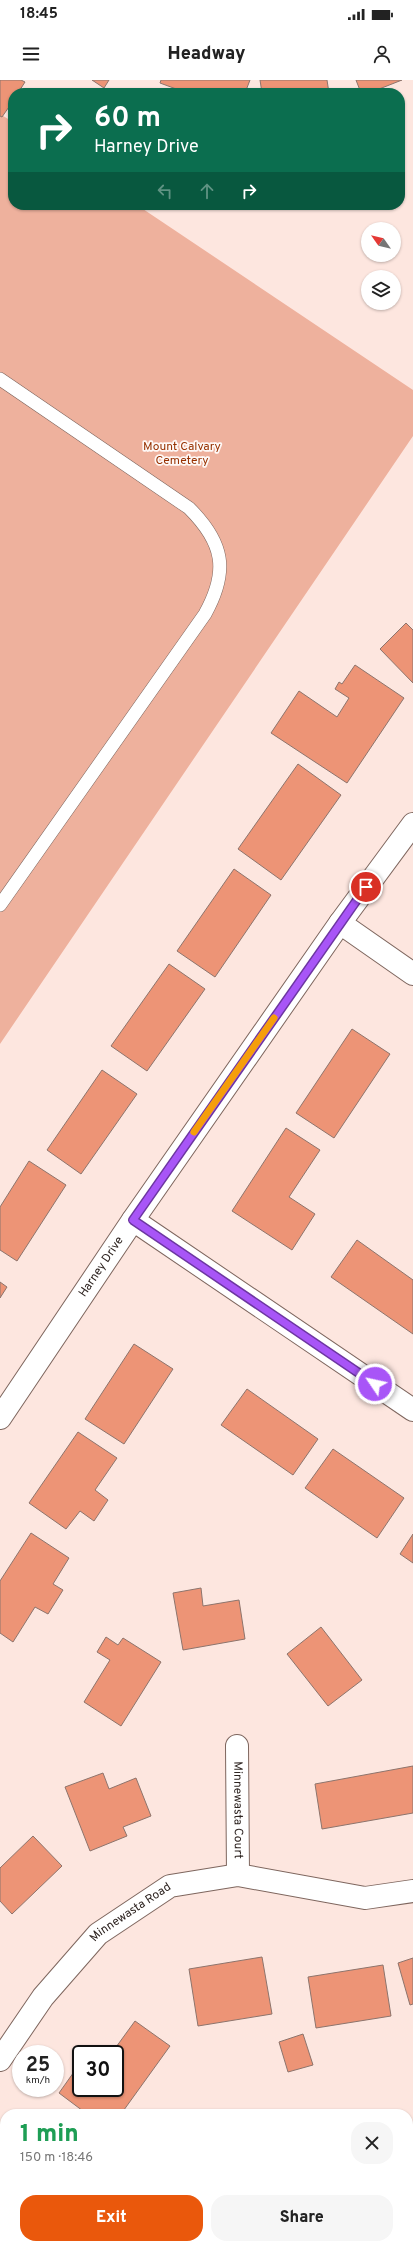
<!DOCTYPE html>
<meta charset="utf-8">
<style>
:root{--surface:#fff;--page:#f6f6f6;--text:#222;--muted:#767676;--accent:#ea580c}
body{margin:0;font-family:Overpass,sans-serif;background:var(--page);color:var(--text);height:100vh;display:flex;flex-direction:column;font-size:15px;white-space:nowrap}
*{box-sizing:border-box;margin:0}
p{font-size:13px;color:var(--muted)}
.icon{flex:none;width:22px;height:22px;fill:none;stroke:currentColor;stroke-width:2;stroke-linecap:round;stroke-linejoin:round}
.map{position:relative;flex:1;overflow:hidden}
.panel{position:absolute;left:0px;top:2029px;width:413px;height:140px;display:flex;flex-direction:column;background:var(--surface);border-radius:16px 16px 0 0;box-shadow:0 1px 3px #0004}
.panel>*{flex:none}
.hud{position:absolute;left:8px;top:8px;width:397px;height:122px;border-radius:16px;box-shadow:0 1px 3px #0004;background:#0b6e4f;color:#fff;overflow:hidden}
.needle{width:26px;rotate:304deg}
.fabs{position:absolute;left:361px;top:142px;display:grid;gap:8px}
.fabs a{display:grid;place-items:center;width:40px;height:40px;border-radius:50%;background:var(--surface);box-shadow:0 1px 3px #0004;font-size:20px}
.speed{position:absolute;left:12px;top:1965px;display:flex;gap:8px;font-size:20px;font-weight:700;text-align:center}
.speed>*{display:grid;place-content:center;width:52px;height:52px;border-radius:50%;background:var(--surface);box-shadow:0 1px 3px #0004;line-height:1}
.speed small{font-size:10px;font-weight:400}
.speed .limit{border:2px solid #111;border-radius:6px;background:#fff;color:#111}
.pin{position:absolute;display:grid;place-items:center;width:34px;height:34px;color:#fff;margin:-17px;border:2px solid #fff;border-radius:50%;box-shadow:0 1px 4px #0007}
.me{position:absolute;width:44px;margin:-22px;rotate:304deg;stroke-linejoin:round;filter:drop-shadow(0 0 3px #0008)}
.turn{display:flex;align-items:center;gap:14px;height:84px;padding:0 20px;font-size:18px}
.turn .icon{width:52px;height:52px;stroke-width:2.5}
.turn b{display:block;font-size:28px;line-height:34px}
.lanes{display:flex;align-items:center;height:38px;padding:0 20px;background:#0003;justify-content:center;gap:20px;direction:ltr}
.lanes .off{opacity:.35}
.round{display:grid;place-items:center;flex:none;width:42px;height:42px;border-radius:16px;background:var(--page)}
.overview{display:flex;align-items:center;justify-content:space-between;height:68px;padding:0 20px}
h1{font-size:24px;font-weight:800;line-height:30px;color:#1e9e55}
.cta{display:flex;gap:8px;margin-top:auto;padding:8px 20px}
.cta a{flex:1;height:46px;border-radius:16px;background:var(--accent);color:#fff;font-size:16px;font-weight:800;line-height:46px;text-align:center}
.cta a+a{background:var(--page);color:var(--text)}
.status{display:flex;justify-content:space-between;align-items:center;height:28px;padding:0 20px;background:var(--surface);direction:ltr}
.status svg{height:11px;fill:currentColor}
header{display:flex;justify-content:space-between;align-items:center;height:52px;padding:0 20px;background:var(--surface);font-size:18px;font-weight:800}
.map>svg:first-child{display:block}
.green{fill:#eeb19d}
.building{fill:#ed9476;stroke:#8d746c}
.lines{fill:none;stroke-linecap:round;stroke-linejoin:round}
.service-casing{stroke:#7e665e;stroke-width:14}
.minor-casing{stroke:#7e665e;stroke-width:24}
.service{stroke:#fff;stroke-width:13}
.minor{stroke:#fff;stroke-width:22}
.route-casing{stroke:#6d37a1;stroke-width:10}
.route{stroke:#a855f7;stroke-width:7}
.slow{stroke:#f59e0b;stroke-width:7}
.labels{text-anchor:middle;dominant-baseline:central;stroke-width:3.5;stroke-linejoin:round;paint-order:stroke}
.park-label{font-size:12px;fill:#973100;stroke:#fef8f6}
.street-label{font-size:12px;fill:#2e2421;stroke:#fef8f6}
</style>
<div class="status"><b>18:45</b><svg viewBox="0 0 49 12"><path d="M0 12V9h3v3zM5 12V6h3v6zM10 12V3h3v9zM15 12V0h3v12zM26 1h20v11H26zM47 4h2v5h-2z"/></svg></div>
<header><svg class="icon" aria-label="menu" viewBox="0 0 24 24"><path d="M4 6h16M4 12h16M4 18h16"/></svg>Headway<svg class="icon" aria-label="person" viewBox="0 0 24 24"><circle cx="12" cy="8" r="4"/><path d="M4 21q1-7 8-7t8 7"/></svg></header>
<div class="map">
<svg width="413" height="2169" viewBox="0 0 413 2169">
<rect width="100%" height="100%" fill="#fde6df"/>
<path class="green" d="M0,34L13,42V125H137L413,310V356L0,964Z"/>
<path class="building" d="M0,0H21L25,2L18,13H13V21L2,37L0,36Z
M92,0H109L104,8Z
M161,0H250L245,13H187L160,3Z
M260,0H327L329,13H262Z
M356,0H402L369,13H361Z
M406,543L413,550V603L380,569Z
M355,585L404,618L347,703L271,653L299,611L337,637L349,618L335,609L339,602L342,604Z
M298,684L341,715L281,800L238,769Z
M234,789L271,815L215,897L177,871Z
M169,884L205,909L147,991L111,966Z
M352,949L390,974L334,1058L296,1033Z
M102,990L137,1014L81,1094L47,1070Z
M286,1048L320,1070L289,1117L315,1134L292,1170L232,1131Z
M29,1081L66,1105L17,1181L0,1170V1127Z
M357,1160L413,1200V1254L331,1197Z
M0,1202L7,1207L0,1218Z
M134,1264L173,1289L124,1364L85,1339Z
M247,1309L318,1359L293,1395L221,1345Z
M78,1352L117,1378L95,1410L108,1420L94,1441L80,1431L66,1449L29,1423Z
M333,1369L404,1418L377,1458L305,1408Z
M31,1453L69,1478L53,1504L63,1510L48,1534L35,1527L13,1562L0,1553V1501Z
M413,1454V1483L400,1474Z
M201,1508L203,1526L239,1520L245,1559L183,1570L173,1513Z
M321,1547L362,1600L328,1626L287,1574Z
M106,1557L118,1565L123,1558L161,1582L121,1646L84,1622L110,1580L97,1572Z
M413,1686V1733L322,1749L315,1704Z
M103,1693L109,1709L136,1698L151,1736L123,1747L127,1756L90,1771L65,1707Z
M33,1756L62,1786L12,1834L0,1821V1788Z
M262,1877L272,1934L198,1946L189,1889Z
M413,1878V1924L410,1925L398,1883Z
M383,1885L391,1936L316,1948L308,1897Z
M135,1941L170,1966L121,2034H87L59,2013L81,1982V2008H115V1974H111Z
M303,1954L313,1985L288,1992L279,1962Z"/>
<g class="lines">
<defs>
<path id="service" d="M0,299L189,428C224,463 229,491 205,534L0,825"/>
<g id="minor">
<path d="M340,843L413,894"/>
<path d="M133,1140L413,1330"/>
<path id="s1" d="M0,1338L133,1140L340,843L413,744"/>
<path id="s2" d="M237,1666L238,1795"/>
<path id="s3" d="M0,1980L43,1917L98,1854L170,1806L238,1795L365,1818L413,1811"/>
</g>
</defs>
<use href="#service" class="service-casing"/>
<use href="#minor" class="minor-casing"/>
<use href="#service" class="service"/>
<use href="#minor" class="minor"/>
</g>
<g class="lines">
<defs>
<path id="route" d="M366,807L133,1140L375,1304"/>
</defs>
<use href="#route" class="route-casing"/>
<use href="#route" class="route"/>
<path class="slow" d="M194,1052L274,938"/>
</g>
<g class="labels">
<g class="park-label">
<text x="182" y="367">Mount Calvary<tspan x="182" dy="14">Cemetery</tspan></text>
</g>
<g class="street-label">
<text stroke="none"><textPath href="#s1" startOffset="182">Harney Drive</textPath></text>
<text stroke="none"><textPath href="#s2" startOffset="64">Minnewasta Court</textPath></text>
<text stroke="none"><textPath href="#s3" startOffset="199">Minnewasta Road</textPath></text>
</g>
</g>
</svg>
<div class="fabs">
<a><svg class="needle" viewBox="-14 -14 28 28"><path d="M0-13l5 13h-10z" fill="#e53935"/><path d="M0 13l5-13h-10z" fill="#767676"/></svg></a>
<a><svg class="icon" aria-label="layers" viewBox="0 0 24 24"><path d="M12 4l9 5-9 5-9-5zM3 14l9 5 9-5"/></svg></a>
</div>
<div class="speed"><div>25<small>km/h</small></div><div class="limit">30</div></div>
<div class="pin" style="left:366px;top:807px;background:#d93025"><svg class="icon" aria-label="arrive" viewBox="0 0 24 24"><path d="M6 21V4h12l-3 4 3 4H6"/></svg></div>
<svg class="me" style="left:375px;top:1304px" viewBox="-20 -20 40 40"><circle r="17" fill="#a855f7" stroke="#fff" stroke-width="3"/><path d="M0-11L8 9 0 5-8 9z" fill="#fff"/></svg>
<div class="hud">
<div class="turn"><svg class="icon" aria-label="right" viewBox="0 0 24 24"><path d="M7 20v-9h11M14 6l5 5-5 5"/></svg><div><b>60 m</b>Harney Drive</div></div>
<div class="lanes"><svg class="icon off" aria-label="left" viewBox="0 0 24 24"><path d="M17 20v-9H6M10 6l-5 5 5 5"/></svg><svg class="icon off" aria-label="ahead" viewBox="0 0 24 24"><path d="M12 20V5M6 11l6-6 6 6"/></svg><svg class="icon" aria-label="right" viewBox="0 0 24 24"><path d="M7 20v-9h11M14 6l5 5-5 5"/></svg></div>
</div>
<section class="panel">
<div class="overview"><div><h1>1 min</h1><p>150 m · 18:46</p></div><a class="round"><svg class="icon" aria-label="close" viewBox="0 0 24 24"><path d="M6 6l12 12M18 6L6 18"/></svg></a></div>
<div class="cta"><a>Exit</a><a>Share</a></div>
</section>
</div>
